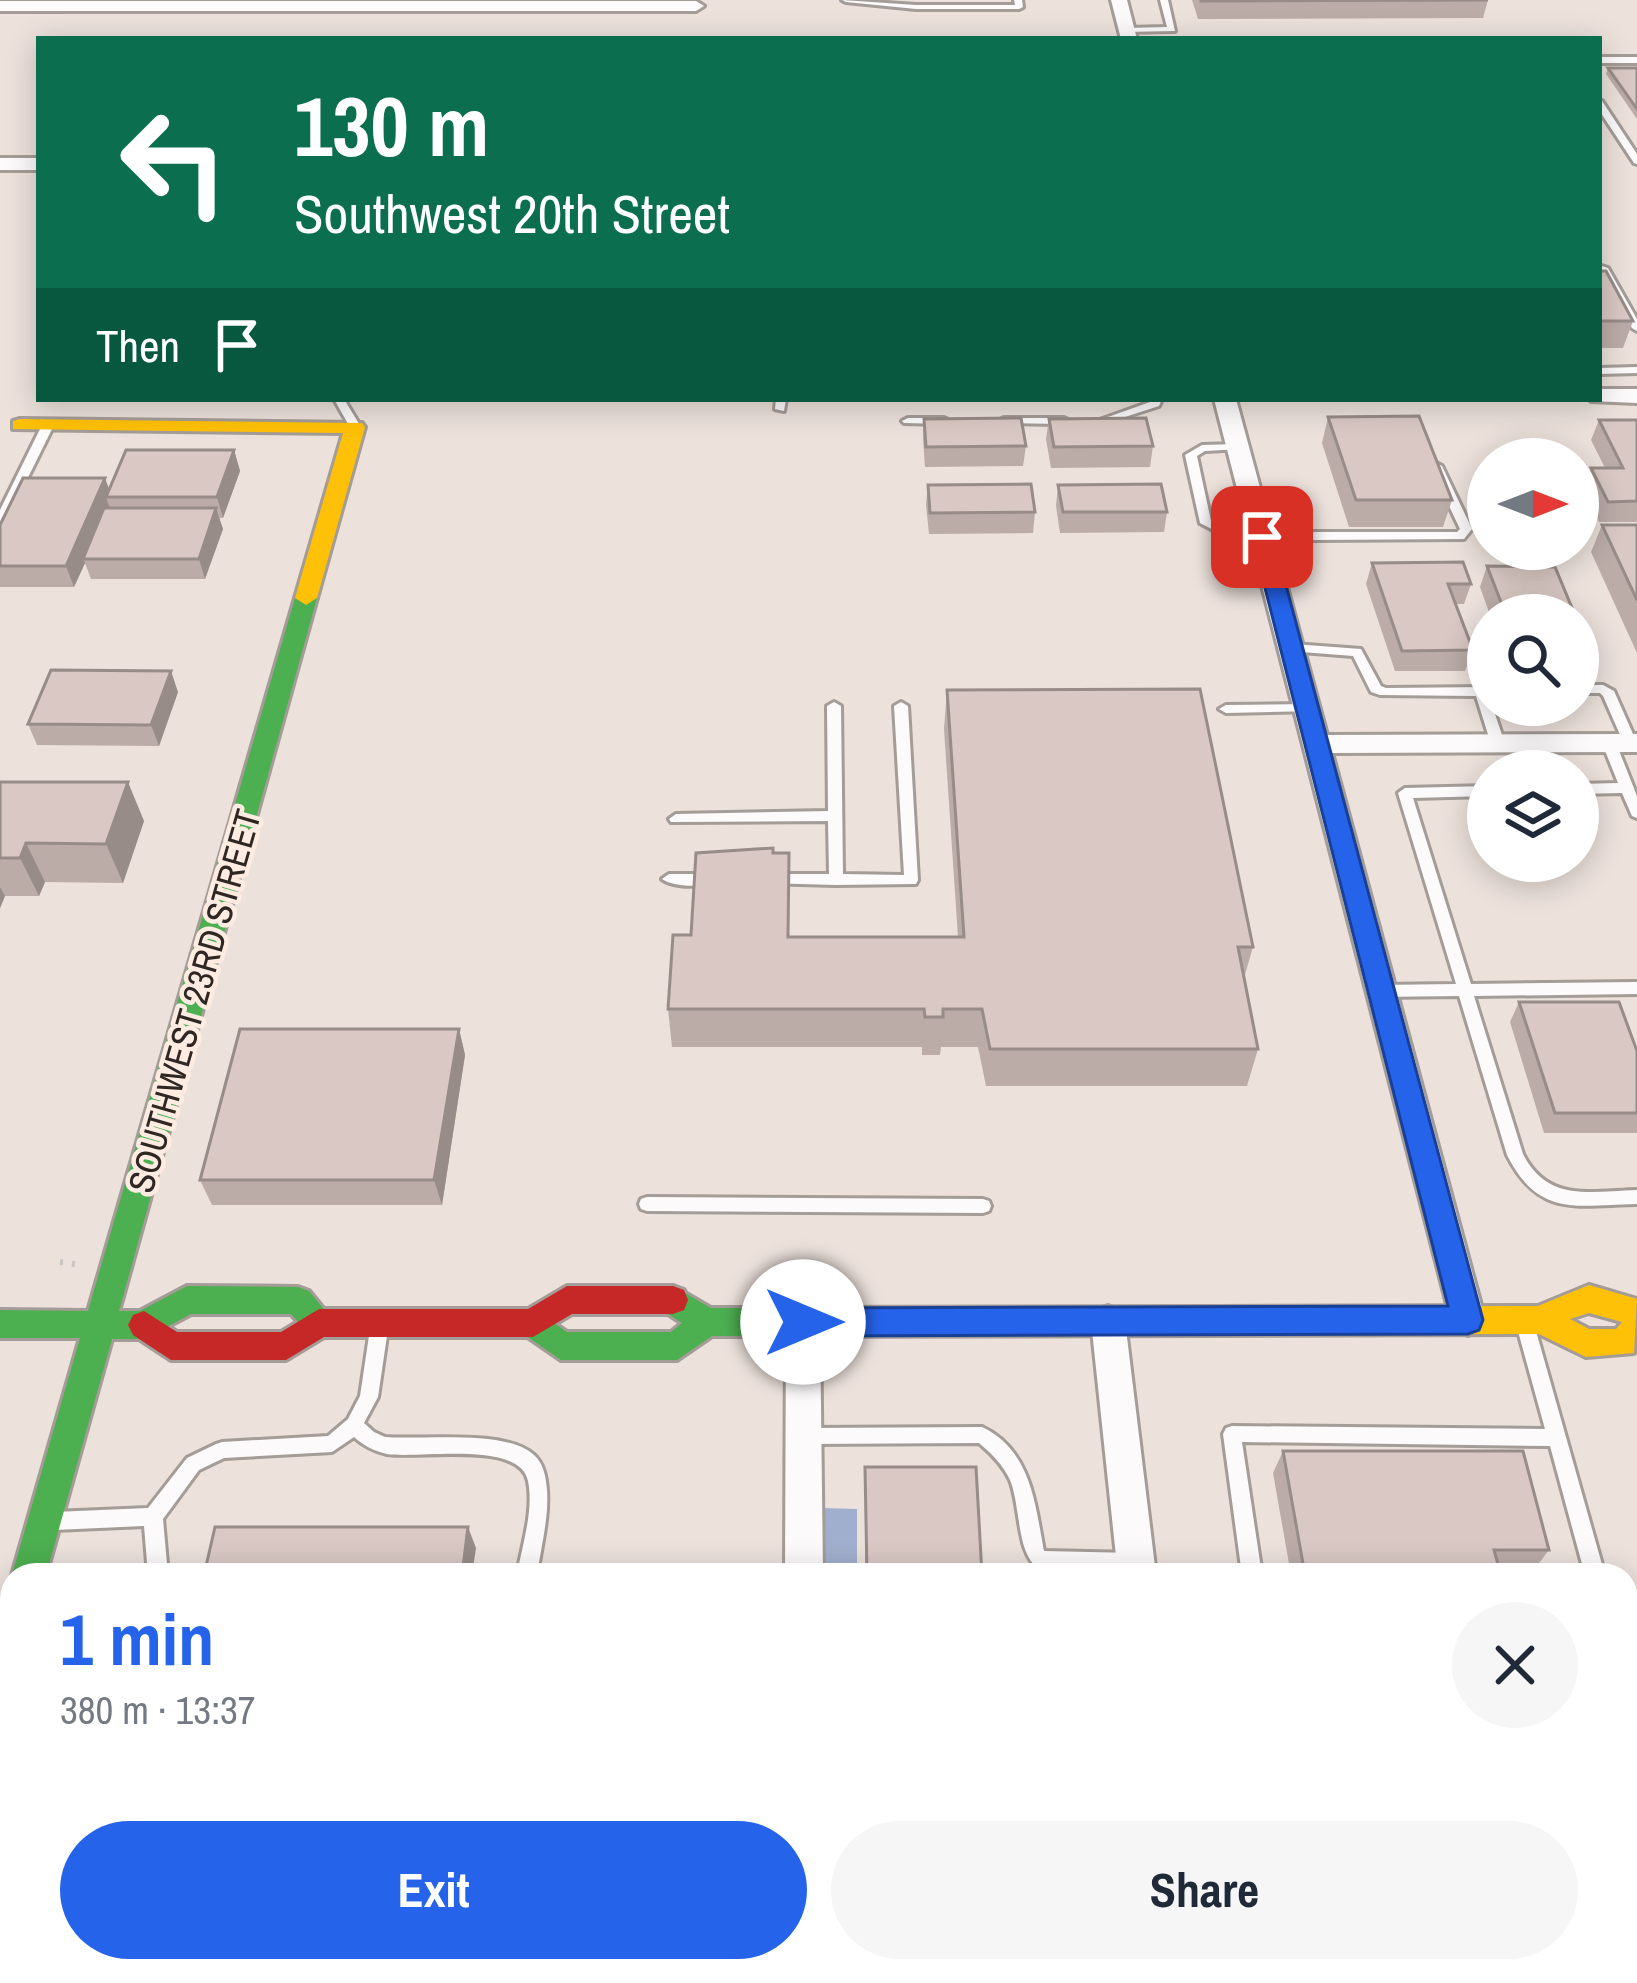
<!DOCTYPE html>
<meta charset="utf-8">
<style>
:root{--surface:#fff;--page:#f6f6f7;--text:#1f2937;--muted:#747a83;--accent:#2563eb}
body{margin:0;font-family:"Archivo Narrow",sans-serif;background:var(--page);color:var(--text);height:100vh;display:flex;flex-direction:column;font-size:45px;white-space:nowrap}
*{box-sizing:border-box;margin:0}
p{font-size:39px;color:var(--muted)}
.icon{flex:none;width:66px;height:66px;fill:none;stroke:currentColor;stroke-width:2;stroke-linecap:round;stroke-linejoin:round}
.map{position:relative;flex:1;overflow:hidden}
.panel{position:absolute;left:0px;top:1563px;width:1638px;height:420px;display:flex;flex-direction:column;background:var(--surface);border-radius:36px 36px 0 0;box-shadow:0 6px 30px #0003}
.panel>*{flex:none}
.top-card{position:absolute;left:36px;top:36px;width:1566px;height:366px;border-radius:0px;box-shadow:0 6px 30px #0003;background:#0b6e4f;color:#fff;overflow:hidden}
.needle{width:78px;rotate:90deg}
.controls{position:absolute;left:1467px;top:438px;display:grid;gap:24px}
.controls a{display:grid;place-items:center;width:132px;height:132px;border-radius:50%;background:var(--surface);box-shadow:0 6px 30px #0003;font-size:60px}
.pin{position:absolute;display:grid;place-items:center;width:102px;height:102px;color:#fff;margin:-51px;border-radius:24px;box-shadow:0 6px 18px #0006}
.me{position:absolute;width:132px;margin:-66px;rotate:90deg;stroke-linejoin:round;filter:drop-shadow(0 0 9px #0008)}
.turn{display:flex;align-items:center;gap:42px;height:252px;padding:0 60px;font-size:54px}
.turn .icon{width:156px;height:156px;stroke-width:2.5}
.turn b{display:block;font-size:84px;line-height:102px}
.then{display:flex;align-items:center;height:114px;padding:0 60px;background:#0003;gap:24px;font-size:45px}
.round{display:grid;place-items:center;flex:none;width:126px;height:126px;border-radius:63px;background:var(--page)}
.headline{display:flex;align-items:center;justify-content:space-between;height:204px;padding:0 60px}
h1{font-size:72px;font-weight:700;line-height:90px;color:var(--accent)}
.primary-button{display:flex;gap:24px;margin-top:auto;padding:24px 60px}
.primary-button a{flex:1;height:138px;border-radius:72px;background:var(--accent);color:#fff;font-size:48px;font-weight:700;line-height:138px;text-align:center}
.primary-button a+a{background:var(--page);color:var(--text)}
.map>svg:first-child{display:block}
.water{fill:#a1afce}
.lines{fill:none;stroke-linecap:round;stroke-linejoin:round}
.lane-casing{stroke:#a49c97;stroke-width:6}
.street-casing{stroke:#a49c97;stroke-width:6}
.fast-casing{stroke:#a49c97;stroke-width:6}
.slow-casing{stroke:#a49c97;stroke-width:6}
.jam-casing{stroke:#a49c97;stroke-width:6}
.path{stroke:#c8c5c3;stroke-width:6;stroke-dasharray:3 9;stroke-linecap:butt}
.lane{fill:#fcfafa;fill-rule:evenodd}
.street{fill:#fcfafa;fill-rule:evenodd}
.fast{fill:#4caf50;fill-rule:evenodd}
.slow{fill:#ffc107;fill-rule:evenodd}
.jam{fill:#c62828;fill-rule:evenodd}
.wall{fill:#bbaca8}
.shaded-wall{fill:#988c88}
.building{fill:#d9c8c3;stroke:#988c88;stroke-width:3}
.route{fill:#2563eb;stroke:#184099;stroke-width:3}
.labels{text-anchor:middle;dominant-baseline:central;stroke-width:9;stroke-linejoin:round;paint-order:stroke}
.street-label{font-size:36px;fill:#2f2723;stroke:#feece3}
</style>
<div class="map">
<svg width="1637" height="1983" viewBox="0 0 1637 1983">
<rect width="100%" height="100%" fill="#ece1db"/>
<path class="water" d="M821,1508L857,1509V1575H821Z"/>
<g class="lines">
<defs>
<path id="lane" d="M842,0L916,5H1015L1014,0H1022L1023,7L1019,9H916L846,2Z
M1160,0H1168L1175,31L1124,32V28H1127L1167,27Z
M1599,57H1637V63H1599Z
M1599,100L1602,101L1637,154V164L1634,163L1599,110Z
M1599,265L1608,268L1637,319V331L1632,328L1599,271Z
M1637,367V373L1599,374V368Z
M334,399H344L361,427L359,429H351Z
M776,399H786L784,411L775,409Z
M1152,399H1162L1159,406L1100,425L1094,422L1150,402Z
M908,418H944L950,421L944,424L904,423L902,421Z
M1004,418H1064L1070,421L1064,424L1000,423L998,421Z
M48,422L54,425L6,522L0,526V510L42,425Z
M1238,444L1242,445V449L1205,451L1197,456L1211,521L1227,528H1261L1267,532L1265,535L1225,536L1200,523L1185,455L1202,445Z
M1436,463L1442,466L1472,529L1464,539L1314,540L1308,536L1314,532H1457L1460,529L1430,466Z
M1293,644L1361,649L1381,686L1386,688L1488,687V705H1492L1505,744L1498,749L1491,744L1476,696L1380,695L1371,692L1353,656L1289,651L1287,648Z
M1578,685H1603L1614,691L1637,743L1635,746H1625L1603,696L1600,693H1578Z
M834,702L841,706L843,874L904,875L894,706L901,702L908,706L918,880L916,884L836,885L764,883L762,879L764,875L769,874H829L828,821L671,822L669,819L676,814L828,811L827,706Z
M1309,704L1314,705L1316,708L1314,711L1226,713L1219,709L1226,705Z
M1609,739L1616,743L1637,796V818L1632,816L1622,793L1578,794V784L1618,783L1602,743Z
M1488,786V796L1413,798L1471,984L1637,982V994L1474,996L1523,1154C1548,1203 1591,1191 1637,1190V1204C1576,1205 1539,1218 1507,1155L1459,996L1378,997L1373,995L1371,991L1373,987L1378,985L1456,984L1398,793L1405,788Z
M669,874H715L722,879C710,888 674,888 662,879Z
M647,1197L983,1199L989,1201L991,1206L989,1211L983,1213L647,1211L641,1209L639,1204L641,1199Z
M1525,1316L1531,1319L1534,1324L1605,1575H1585L1550,1446L1242,1442L1262,1575H1242L1223,1434L1226,1428L1232,1426L1545,1429L1516,1324L1519,1319Z
M379,1321L385,1324L388,1329L378,1397L364,1423L374,1432L385,1437C422,1440 507,1429 534,1455C544,1464 546,1478 547,1490C549,1518 541,1547 537,1575H517C522,1545 534,1511 528,1481C520,1440 419,1459 387,1454C374,1451 364,1446 354,1437L332,1452L224,1458L199,1470L163,1519L168,1575H148L144,1526L54,1530L47,1527L45,1521L47,1515L54,1512L148,1508L187,1458L216,1444L222,1442L328,1436L348,1419L360,1396L370,1329L373,1324Z
M982,1427C1031,1450 1035,1504 1044,1551L1133,1553L1140,1556L1142,1562L1140,1568L1133,1571L1040,1569C1016,1556 1021,1506 1010,1480C1003,1465 992,1454 979,1443L806,1444L800,1442L797,1436L800,1430L806,1428Z
M1626,1678L1633,1681L1637,1692V1738L1630,1735L1626,1725Z
M1052,1971H1074L1075,1983H1053Z
M1298,1971H1320L1321,1983H1299Z"/>
<path id="street" d="M1111,0H1127L1137,39H1121Z
M0,1H696L704,6L696,11H0Z
M0,158H39V170H0Z
M1599,389H1637V403L1591,401L1599,399Z
M1214,399H1236L1327,735L1637,734V752L1332,753L1485,1320L1480,1331L1468,1335L1456,1331L1451,1320Z
M1108,1306L1120,1310L1125,1321L1156,1575H1118L1091,1321L1096,1310Z
M803,1307L815,1311L820,1322L823,1575H785L786,1322L791,1311Z
M12,1613V1688L0,1693V1618Z
M784,1971H828V1983H784Z
M1161,1971H1205L1206,1983H1162Z"/>
<path id="fast" d="M306,591L317,598L119,1311H140L187,1286L298,1287L309,1291L335,1323L330,1333L319,1337L308,1333L291,1314H191L144,1339H112L46,1575H12L80,1338H0V1310L88,1311L295,598Z
M673,1286L711,1308L1214,1307L1225,1311L1230,1321L1225,1331L1214,1335L712,1336L677,1360H561L522,1333L517,1323L522,1313L533,1309L567,1332H671L682,1323L662,1310L658,1300L662,1290Z"/>
<path id="slow" d="M20,419L362,423L365,427L317,598L306,605L295,598L343,433L13,429V421Z
M1589,1285L1637,1299L1634,1353L1586,1357L1539,1334L1214,1335L1203,1331L1198,1321L1203,1311L1214,1307L1538,1306ZM1589,1313L1622,1322L1616,1329H1589L1570,1319Z"/>
<path id="jam" d="M567,1286H673L684,1290L688,1300L684,1310L673,1314H572L533,1337H324L286,1360H171L133,1335L128,1325L133,1315L144,1311L177,1332H281L319,1309H528Z"/>
</defs>
<use href="#lane" class="lane-casing"/>
<use href="#street" class="street-casing"/>
<use href="#fast" class="fast-casing"/>
<use href="#slow" class="slow-casing"/>
<use href="#jam" class="jam-casing"/>
<path class="path" d="M60,1262L80,1265"/>
<use href="#lane" class="lane"/>
<use href="#street" class="street"/>
<use href="#fast" class="fast"/>
<use href="#slow" class="slow"/>
<use href="#jam" class="jam"/>
</g>
<path class="wall" d="M1192,0H1488L1483,18L1198,19Z
M1608,68H1637V119L1606,74Z
M1599,271L1633,321L1623,348H1599Z
M1328,417L1452,500L1443,527H1349L1322,443Z
M924,419L1026,446L1023,466L925,467L923,439Z
M1049,419L1153,446L1150,467L1051,468L1046,439Z
M1599,420H1637V522H1599L1583,488L1591,468H1605L1591,440Z
M234,450L240,471L223,518H219L223,529L205,579H91L85,563L74,587H0V525Z
M928,485L1035,512L1033,533L929,534L926,505Z
M1058,485L1167,512L1164,532L1060,533L1056,506Z
M1602,525H1637V653L1591,552Z
M1372,563L1471,584L1464,604H1456L1473,650L1465,671H1395L1366,584Z
M1487,566L1575,615H1490L1480,587Z
M1578,622L1585,638L1578,655Z
M947,690L1253,947L1244,978L1258,1049L1247,1086H986L978,1047H941L940,1055H922V1047H672L668,1009L691,935L773,853H789V937H958L944,729Z
M178,692L159,746L37,745L28,724Z
M0,782L144,821L123,883L45,882L39,896H5L0,908Z
M1519,1002L1637,1051V1133H1544L1510,1022Z
M459,1029L465,1055L442,1205H212L200,1180Z
M1283,1451L1549,1550L1533,1571H1500L1501,1575H1291L1273,1473Z
M865,1467L982,1575H865Z
M1359,1971H1599L1602,1983H1361Z"/>
<path class="shaded-wall" d="M234,450L240,471L223,518L217,497Z
M105,478L112,497H106L109,506L87,559H83L85,563L74,587L66,566Z
M216,508L223,529L205,579L199,559Z
M171,671L178,692L159,746L151,725Z
M128,782L144,821L123,883L106,844Z
M26,843L45,882L39,896L20,858Z
M0,887L5,896L0,908Z
M459,1029L465,1055L442,1205L434,1180Z
M468,1527L476,1548L472,1575H462Z"/>
<path class="building" d="M1201,0H1488L1201,1Z
M1608,68H1637V109Z
M1599,271H1606L1633,321H1599Z
M1419,416L1452,500H1356L1328,417Z
M1021,418L1026,446L926,447L924,419Z
M1146,418L1153,446L1054,447L1049,419Z
M1599,420H1637V501L1608,502L1591,468H1623Z
M126,450H234L217,497H106Z
M23,478H105L66,566H0V525Z
M1031,484L1035,512L930,513L928,485Z
M1161,484L1167,512H1063L1058,485Z
M104,508H216L199,559H83Z
M1602,525H1637V600Z
M1463,562L1471,584H1448L1473,650L1402,651L1372,563Z
M1487,566L1555,567L1575,615H1506Z
M1578,622L1585,638H1578Z
M51,670L171,671L151,725L28,724Z
M1200,689L1253,947H1238L1258,1049H990L982,1009H943V1017H925L924,1009H668L673,935H691L696,853L773,848V853H789L788,937H964L947,690Z
M0,782H128L106,844L26,843L20,858H0Z
M1519,1002H1619L1637,1051V1113H1555Z
M240,1029H459L434,1180H200Z
M1283,1451H1523L1549,1550H1494L1501,1575H1305Z
M865,1467H976L982,1575H867Z
M215,1527H468L462,1575H204Z
M1376,1971H1599L1602,1983H1378Z"/>
<path class="route" d="M1262,531L1273,537L1483,1320L1479,1330L1468,1334L803,1336L792,1332L787,1322L792,1312L803,1308L1448,1306L1252,537Z"/>
<g class="labels">
<g class="street-label">
<text transform="translate(194 1001) rotate(-74)">SOUTHWEST 23RD STREET</text>
</g>
</g>
</svg>
<div class="controls">
<a><svg class="needle" viewBox="-14 -14 28 28"><path d="M0-13l5 13h-10z" fill="#e53935"/><path d="M0 13l5-13h-10z" fill="#747a83"/></svg></a>
<a><svg class="icon" aria-label="search" viewBox="0 0 24 24"><circle cx="10" cy="10" r="6"/><path d="M15 15l6 6"/></svg></a>
<a><svg class="icon" aria-label="layers" viewBox="0 0 24 24"><path d="M12 4l9 5-9 5-9-5zM3 14l9 5 9-5"/></svg></a>
</div>
<div class="pin" style="left:1262px;top:537px;background:#d93025"><svg class="icon" aria-label="arrive" viewBox="0 0 24 24"><path d="M6 21V4h12l-3 4 3 4H6"/></svg></div>
<svg class="me" style="left:803px;top:1322px" viewBox="-20 -20 40 40"><circle r="19" fill="#fff"/><path d="M0-13L10 11 0 6-10 11z" fill="#2563eb"/></svg>
<div class="top-card">
<div class="turn"><svg class="icon" aria-label="left" viewBox="0 0 24 24"><path d="M17 20v-9H6M10 6l-5 5 5 5"/></svg><div><b>130 m</b>Southwest 20th Street</div></div>
<div class="then">Then<svg class="icon" aria-label="arrive" viewBox="0 0 24 24"><path d="M6 21V4h12l-3 4 3 4H6"/></svg></div>
</div>
<section class="panel">
<div class="headline"><div><h1>1 min</h1><p>380 m · 13:37</p></div><a class="round"><svg class="icon" aria-label="close" viewBox="0 0 24 24"><path d="M6 6l12 12M18 6L6 18"/></svg></a></div>
<div class="primary-button"><a>Exit</a><a>Share</a></div>
</section>
</div>
